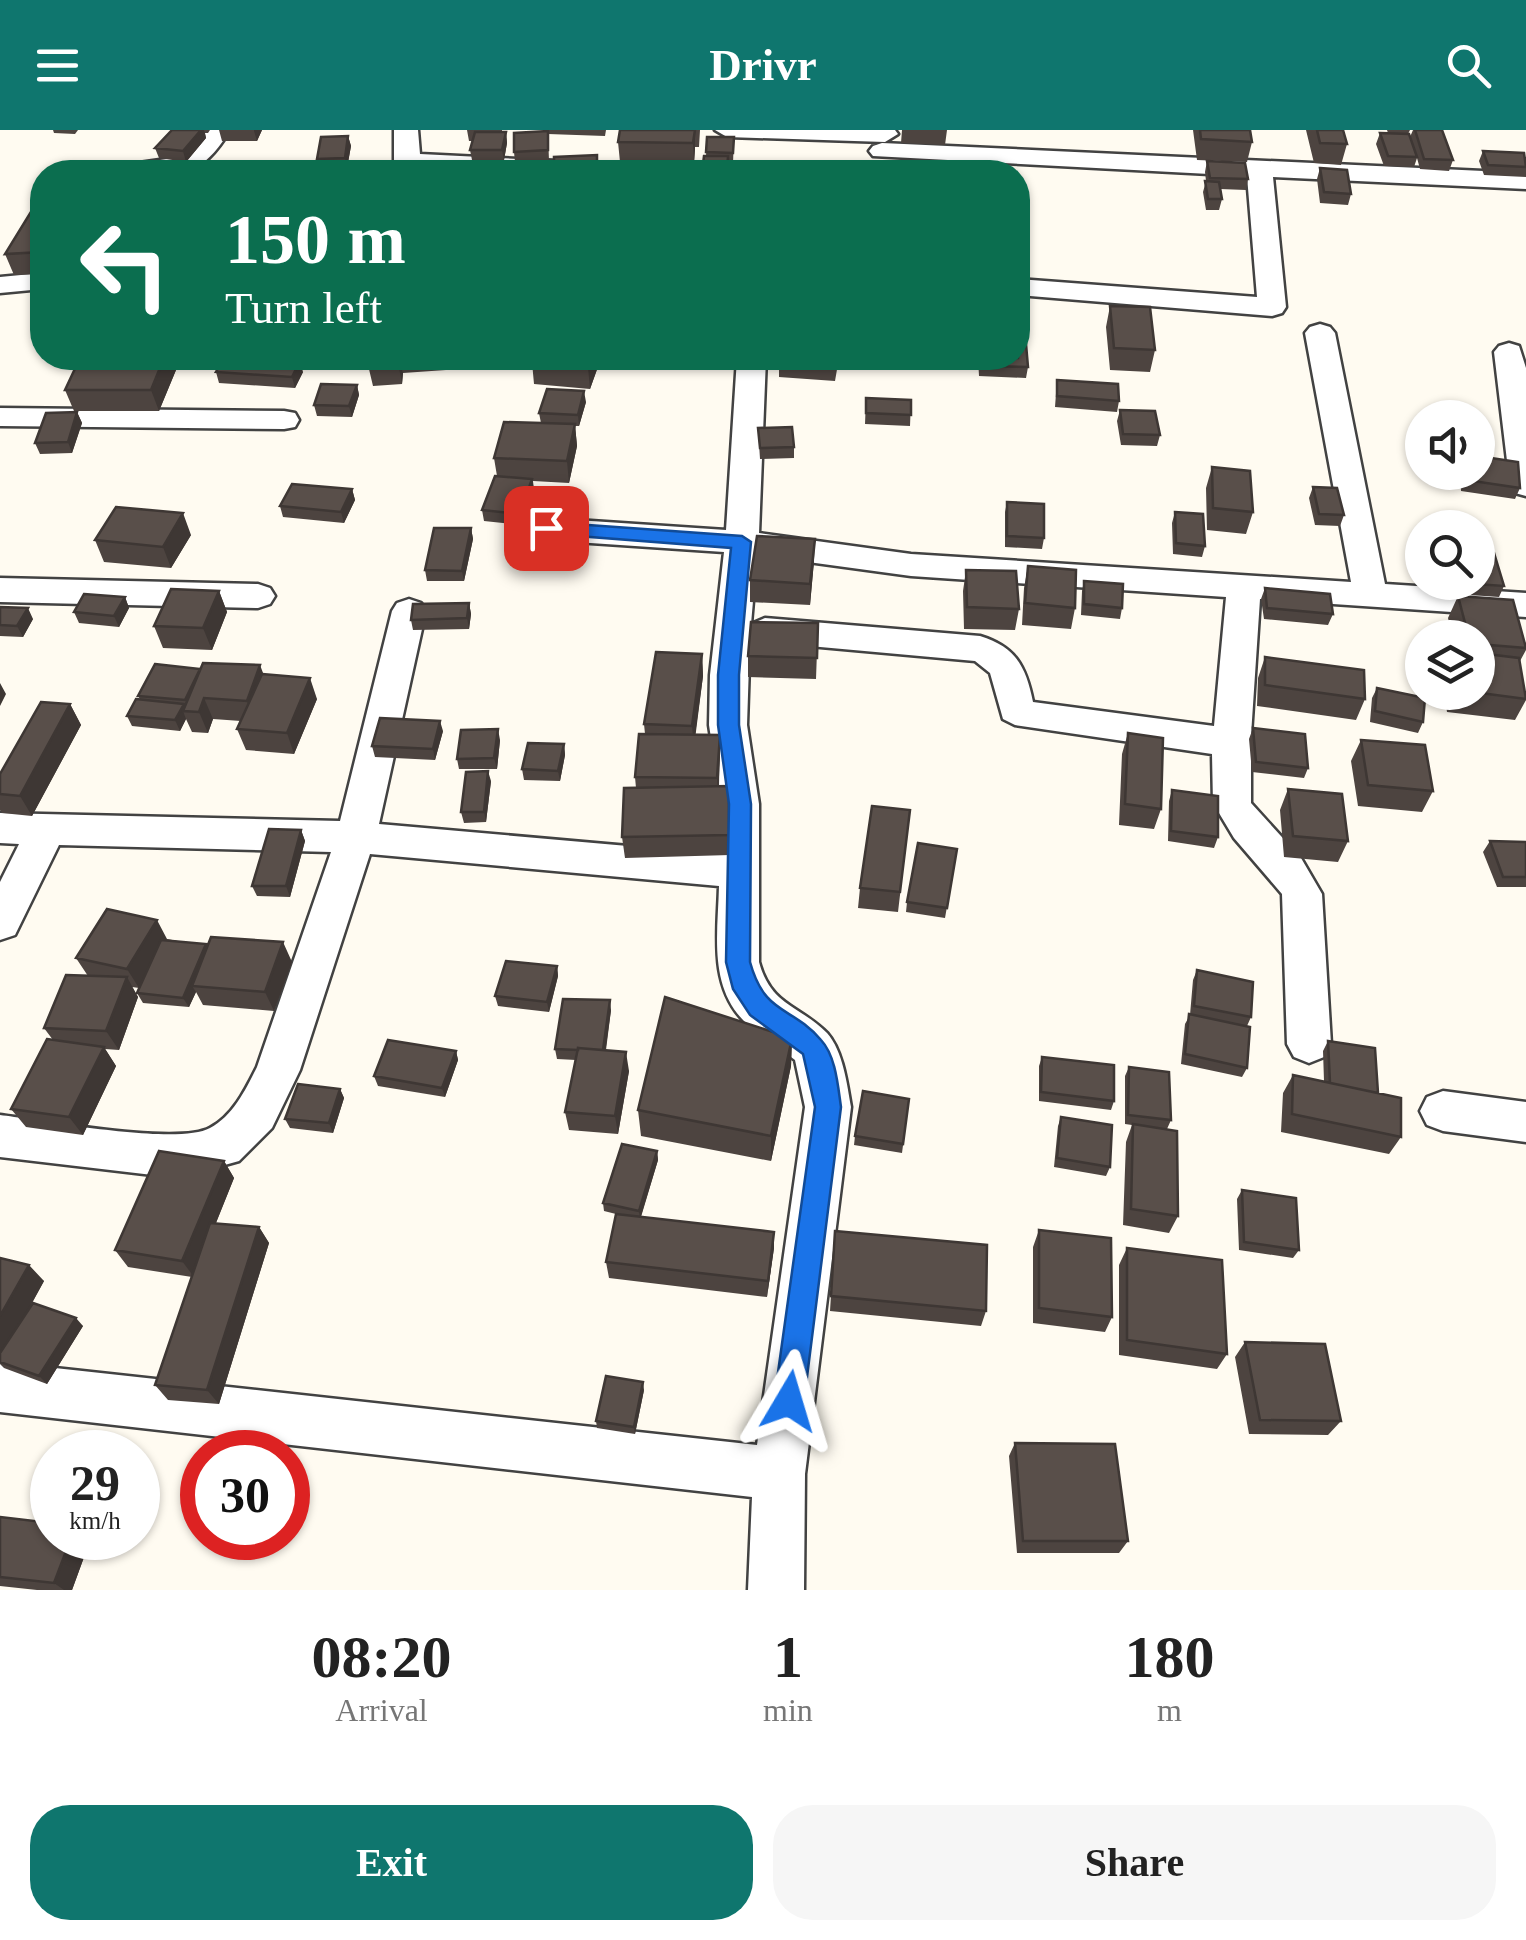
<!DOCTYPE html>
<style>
:root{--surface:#fff;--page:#f6f6f6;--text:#222;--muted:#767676;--accent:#0f766e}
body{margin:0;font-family:Georgia,serif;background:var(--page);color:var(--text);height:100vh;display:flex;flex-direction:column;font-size:38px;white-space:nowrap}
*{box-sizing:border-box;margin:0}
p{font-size:32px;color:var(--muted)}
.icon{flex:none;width:55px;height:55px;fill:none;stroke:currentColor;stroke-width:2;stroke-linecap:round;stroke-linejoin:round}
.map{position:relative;height:1460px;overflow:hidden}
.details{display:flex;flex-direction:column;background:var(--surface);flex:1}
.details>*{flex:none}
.top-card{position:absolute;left:30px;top:30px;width:1000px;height:210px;border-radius:40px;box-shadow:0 2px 8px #0004;background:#0b6e4f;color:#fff;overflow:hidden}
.controls{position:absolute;left:1405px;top:270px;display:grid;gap:20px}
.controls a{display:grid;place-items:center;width:90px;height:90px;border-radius:50%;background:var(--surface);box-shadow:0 2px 8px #0004;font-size:50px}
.speed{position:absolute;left:30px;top:1300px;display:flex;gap:20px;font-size:50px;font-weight:700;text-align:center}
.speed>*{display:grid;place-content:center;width:130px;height:130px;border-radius:50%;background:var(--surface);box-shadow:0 2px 8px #0004;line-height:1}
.speed small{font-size:25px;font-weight:400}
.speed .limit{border:15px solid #d22;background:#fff;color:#111}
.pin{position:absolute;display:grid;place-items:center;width:85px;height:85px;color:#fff;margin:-42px;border-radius:20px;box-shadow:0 5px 15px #0006}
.me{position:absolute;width:110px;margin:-55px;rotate:7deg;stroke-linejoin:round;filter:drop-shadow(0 0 8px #0008)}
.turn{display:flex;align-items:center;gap:35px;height:210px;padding:0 30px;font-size:45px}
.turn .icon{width:130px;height:130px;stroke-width:2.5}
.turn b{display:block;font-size:70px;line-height:85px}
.eta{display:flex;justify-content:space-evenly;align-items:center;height:170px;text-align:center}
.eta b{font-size:60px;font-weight:700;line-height:70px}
.cta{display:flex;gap:20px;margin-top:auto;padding:20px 30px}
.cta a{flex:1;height:115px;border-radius:40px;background:var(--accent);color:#fff;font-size:40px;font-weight:700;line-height:115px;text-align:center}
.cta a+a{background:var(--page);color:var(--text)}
header{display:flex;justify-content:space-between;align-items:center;height:130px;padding:0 30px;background:var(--accent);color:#fff;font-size:45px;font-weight:700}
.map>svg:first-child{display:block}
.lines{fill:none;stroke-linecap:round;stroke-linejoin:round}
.street-casing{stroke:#424242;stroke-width:5}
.street{fill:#fff;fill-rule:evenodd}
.wall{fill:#4d4440}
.shaded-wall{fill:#3e3734}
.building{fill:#594f4a;stroke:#3e3734;stroke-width:2.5}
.route{fill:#1a73e8;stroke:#114b97;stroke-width:2.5}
</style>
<header><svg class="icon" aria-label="menu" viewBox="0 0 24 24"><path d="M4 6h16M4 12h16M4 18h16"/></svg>Drivr<svg class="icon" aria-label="search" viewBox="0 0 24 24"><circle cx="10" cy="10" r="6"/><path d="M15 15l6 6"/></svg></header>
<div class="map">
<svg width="1526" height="1460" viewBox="0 0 1526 1460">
<rect width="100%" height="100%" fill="#fffbf1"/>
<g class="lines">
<defs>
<path id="street" d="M206,0H230C199,52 175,46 119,42L132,34L181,27Z
M394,0H418L420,24L617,34L630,42L407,39L394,31Z
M715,0H895L898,4L885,12L727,7Z
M882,13L1526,43V59L1273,47L1286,177L1282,183L1272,186L1018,165V149L1257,167L1247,46L873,26L869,21L873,16Z
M42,143V159L0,163V147Z
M1320,194L1330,197L1335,203L1385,454L1526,463V487L1260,469L1251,605V673L1301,728L1322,764L1331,914L1324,927L1309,933L1294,927L1287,914L1282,764L1234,708L1213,673L1212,624L1015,595L1003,589L990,543L975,531L765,512L750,504L747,595L759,674V832C771,876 799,875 827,903C843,921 847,954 851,977L805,1344L804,1460H748L752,1367L0,1282V1232L757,1315L805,977L795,930C779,917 759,906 745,892C708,856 718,802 719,756L370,724L300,940L272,998L239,1031L178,1048L0,1027V985C42,990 177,1016 210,998C233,986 246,959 257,937L331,722L59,715L15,805L0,810V752L19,714L0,713V683L340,691L392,481L397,473L409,469L421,473L426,481L379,694L719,724L721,674L709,595L710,545L724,422L546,410L534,407L529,399L534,391L546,388L726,400L737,228H766L759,403L911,424L1351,452L1305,203L1310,197ZM757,425L911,446L1226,467L1214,596L1033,572C1026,537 1016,517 980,506L765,488L751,494Z
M1509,213L1519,216L1526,238V366L1515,363L1510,356L1494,222L1499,216Z
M0,278L284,281L295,283L299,290L295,297L284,299L0,296Z
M0,448L258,454L270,458L275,466L270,474L258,478L0,472Z
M1443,961L1526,972V1012L1443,1001L1427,995L1420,981L1427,967Z"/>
</defs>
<use href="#street" class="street-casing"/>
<use href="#street" class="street"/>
</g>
<path class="wall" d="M53,0H78L75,4L54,3Z
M172,0H210L208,3H205L206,8L186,32L159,28L155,18Z
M219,0H262L257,11H222Z
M467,0H502V2H506L507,13L504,30H472L470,20L473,11H469Z
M543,0H606L605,6L548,4L549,31L515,32L514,22L543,2Z
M620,0H700L699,17H695L694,33L620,32L618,12Z
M902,0H947L945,15L901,13Z
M1193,0H1250L1252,12L1247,32L1197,30Z
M1306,0H1343L1347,14L1341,35L1314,33Z
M1387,0H1410L1408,4L1410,7L1413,0H1442L1453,30L1449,41L1420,39L1417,28L1414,37L1384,36L1376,14L1380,3H1388Z
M348,6L351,16L347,38L320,39L317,29Z
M707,7H734L733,33H729L728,42H702L706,26Z
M1483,21L1526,27V47L1484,45L1479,31Z
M1207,31L1248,49L1246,60L1220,59L1222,69L1219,80H1206L1203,62L1206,51L1205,42Z
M1320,38L1351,64L1348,75L1320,73L1317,49Z
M42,64V144L14,145L5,124Z
M1110,176L1155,220L1150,242L1110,240L1106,197Z
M80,228H171L176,240L159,281H74L65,260Z
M368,228H445L446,240L403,243L402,254L373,256L368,235Z
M779,228H839L835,251L779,247Z
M978,228H1018L1028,237L1026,248L979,246Z
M600,231L590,259L534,254L532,232Z
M216,242H303L295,258L219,253Z
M1057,250L1119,271L1117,282L1055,277Z
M357,255L359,265L352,287L317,286L314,275Z
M866,268L911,270L910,296L865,294Z
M586,272L579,296H575L577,316L569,353L533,351L534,360L521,395L484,391L482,380L497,346L494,328L541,293L539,283Z
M1120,280L1160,305L1157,316L1121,315L1117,291Z
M77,282L82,293L72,323L40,324L35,313Z
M758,298L794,317V328L760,329Z
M1212,337L1253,382L1246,404L1207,400L1206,358Z
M1460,342H1478L1520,358L1515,369L1461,361Z
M1313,357L1344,385L1340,396L1315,395L1309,368Z
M352,359L355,370L344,393L283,387L280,376Z
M1007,372L1044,408L1042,419L1005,417V382Z
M1175,382L1205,416L1202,427L1173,424L1172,393Z
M471,398L473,409L464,451H427L425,440Z
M191,405L171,438L104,432L95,410Z
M814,431L810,475L750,472V450Z
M1028,436L1075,478L1071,499L1022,495L1024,458Z
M966,440L1019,479L1015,500L964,499L963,461Z
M1084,451L1122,478L1120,489L1081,485L1082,461Z
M1452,452H1478L1504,456L1499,467L1455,464Z
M1265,458L1333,484L1328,495L1264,489L1261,469Z
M219,461L227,482L212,520L163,518L154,496Z
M1458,466L1526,513V520L1520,531L1526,570L1515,590L1447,582L1444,562H1478V508H1453L1448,488Z
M125,467L129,478L119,497L79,493L74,482Z
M469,473L471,484L469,499L413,500L411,490Z
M0,477L33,489L23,507L0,506Z
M818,493L816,549L748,547V526Z
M702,524L703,546L695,605H720L719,656H729L730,725L625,728L622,707L636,658L635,647L645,604L644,594Z
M1265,527L1365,569L1356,590L1257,576L1258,548Z
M263,544L317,569L294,624L246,620L237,599L241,591L213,589L208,603L192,602L186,589L180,601L132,596L127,586L140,569L138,566Z
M1377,558L1423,592L1418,603L1370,592L1372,568Z
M70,574L81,595L32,686L2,683L0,680V644Z
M1253,598L1308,638L1304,648L1252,642L1249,609Z
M443,601L435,630L375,627L372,616Z
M1128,603L1161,679L1154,699L1119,695L1122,624Z
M500,610L497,639H459L457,629Z
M1361,610L1433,661L1422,682L1358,676L1351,631Z
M564,614L565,625L560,651L524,650L522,639Z
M491,651L486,692L464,693L461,682Z
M1288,659L1348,711L1338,732L1284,727L1280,680Z
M1172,660L1218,707L1214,718L1168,711L1169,671Z
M910,680L898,782L858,778L860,758Z
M301,700L305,711L290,767L257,766L252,756Z
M1490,711L1526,712V757H1497L1483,722Z
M957,719L945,788L906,782L907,772Z
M167,809L292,832L274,881L203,875L196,862L189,877L143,873L137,863L143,851L139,858L132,857L138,867L119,920L105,919L116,936L83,1005L26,997L11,979L53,910L44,898L88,846L76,828Z
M557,836L558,846L549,882L498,876L495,866Z
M1197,840L1251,887L1247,896V938L1242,947L1181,934L1185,894L1190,885L1193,850Z
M611,880L606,920L629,941L618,1004L569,1000L565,982L576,930L557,929L555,919Z
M792,908L791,936L771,1031L641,1006L638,980Z
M1328,911L1378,963L1401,1007L1389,1024L1281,1002L1283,963L1293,945L1324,951L1323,921Z
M456,921L458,930L445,967L378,956L374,946Z
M1042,927L1114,971L1111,980L1039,971V936Z
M1129,937L1171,990L1167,999L1178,1086L1169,1103L1123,1095L1126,1012L1132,995L1125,994V946Z
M340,959L344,968L333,1003L290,998L285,989Z
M909,969L902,1023L854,1015L855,1006Z
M1061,987L1110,1037L1106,1046L1054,1037L1058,996Z
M657,1021L658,1030L641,1087L774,1118L767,1167L609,1148L606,1132L616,1084L604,1081L603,1073Z
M224,1031L234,1048L216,1093L259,1097L269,1113L219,1274L168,1270L155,1255L192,1147L128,1137L115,1120Z
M1242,1060L1299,1120L1293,1128L1239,1120L1237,1069Z
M1039,1100L1112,1187L1105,1202L1033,1193V1117Z
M835,1101L986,1181L981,1196L830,1181Z
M1127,1118L1227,1224L1217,1239L1119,1225V1135Z
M0,1128L44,1151L31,1175L83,1196L47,1254L4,1238L0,1234Z
M1245,1212L1341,1291L1328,1305L1249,1304L1235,1227Z
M644,1260L635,1304L597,1298L596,1291Z
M1015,1313L1128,1411L1119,1423H1017L1009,1326Z
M0,1387L91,1408L72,1460H37L0,1456Z"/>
<path class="shaded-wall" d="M201,0H204L206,8L186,32L183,21Z
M254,0H262L257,11L254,1Z
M695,0V19L694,33L693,13Z
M506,2L507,13L504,30L502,20Z
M348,6L351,16L347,38L345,28Z
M164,228H171L176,240L159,281L151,260Z
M398,228L403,243L402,254L398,232Z
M591,228H599L600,231L590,259L588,237Z
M300,231L303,242L295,258L292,247Z
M357,255L359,265L352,287L349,276Z
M584,261L586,272L579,296L578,285Z
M77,282L82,293L72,323L68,312Z
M575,294L577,316L569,353L567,331Z
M532,349L534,360L521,395L520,384Z
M352,359L355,370L344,393L341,382Z
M183,383L191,405L171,438L163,417Z
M471,398L473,409L464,451L462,441Z
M815,409L814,431L810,475V454Z
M219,461L227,482L212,520L203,498Z
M125,467L129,478L119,497L114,486Z
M469,473L471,484L469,499L467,488Z
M28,478L33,489L23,507L17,496Z
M702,524L703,546L694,617L692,596Z
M260,535L268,556L255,592L247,571Z
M310,548L317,569L294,624L287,603Z
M0,553L6,564L0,576Z
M204,568L213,589L208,603L199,582Z
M70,574L81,595L32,686L20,666Z
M184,574L187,581H183L186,589L180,601L175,590Z
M440,591L443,601L435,630L433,619Z
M498,599L500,610L497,639L494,628Z
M720,605V626L718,668L717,648Z
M564,614L565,625L560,651L558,641Z
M488,641L491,651L486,692L484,682Z
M301,700L305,711L290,767L286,756Z
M157,790L167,809L139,858L127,839Z
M283,812L292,832L274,881L265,862Z
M206,814L212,824L192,856L196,862L189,877L183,868Z
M557,836L558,846L549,882L547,872Z
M127,847L138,867L119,920L106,901Z
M610,870L611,880L604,931L603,921Z
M792,908L791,936L771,1031V1006Z
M104,917L116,936L83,1005L69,987Z
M456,921L458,930L445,967L442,958Z
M626,922L629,941L618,1004L615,986Z
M340,959L344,968L333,1003L329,993Z
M657,1021L658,1030L640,1089L639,1081Z
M224,1031L234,1048L194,1147L182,1131Z
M259,1097L269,1113L219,1274L207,1260Z
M774,1102V1118L767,1167L768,1151Z
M29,1135L44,1151L0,1230V1186Z
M76,1188L83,1196L47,1254L39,1246Z
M643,1252L644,1260L635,1304L634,1297Z
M71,1408H91L72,1460H64L54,1453Z"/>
<path class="building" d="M172,0H201L183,21L155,18Z
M620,0H695L693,13L618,12Z
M1200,0H1250L1252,12L1201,9Z
M1317,0H1343L1347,14L1320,13Z
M1415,0H1442L1453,30L1424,29Z
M548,1V20L514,22V3Z
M475,2H506L502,20H470Z
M1380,3L1409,4L1417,27L1388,26Z
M348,6L345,28L317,29L321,7Z
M707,7H734L733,23L706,22Z
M1483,21L1524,23L1526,37L1488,35Z
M597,25V42H554V27Z
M704,26H728L727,42H702Z
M1207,31L1245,33L1248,49L1210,48Z
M513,34V42H491V36Z
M545,35V42H520V36Z
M1320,38L1347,40L1351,64L1324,62Z
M1205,51L1219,52L1222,69H1208Z
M42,64V122L5,124Z
M1110,176L1150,177L1155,220L1114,218Z
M1018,214H1026L1028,237L980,236V228H1018Z
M80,228H164L151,260H65Z
M224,228H248L300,231L292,247L216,242Z
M368,228H398V232L368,235Z
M534,228H591L588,237L532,232Z
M805,228H836V230Z
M1057,250L1118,254L1119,271L1057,266Z
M321,254L357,255L349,276L314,275Z
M547,259L584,261L578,285L539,283Z
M866,268L911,270V285L866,283Z
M1120,280L1155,281L1160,305L1123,304Z
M77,282L68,312L35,313L46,283Z
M504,292L575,294L567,331L494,328Z
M792,297L794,317L760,318L758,298Z
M1478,326L1518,332L1520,358L1466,350V342H1478Z
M1212,337L1250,341L1253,382L1213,378Z
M495,346L532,349L520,384L482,380Z
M292,354L352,359L341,382L280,376Z
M1313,357L1337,358L1344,385L1319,384Z
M1007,372L1044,374V408L1007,406Z
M116,377L183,383L163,417L95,410Z
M1175,382L1203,384L1205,416L1176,413Z
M434,398H471L462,441L425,440Z
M757,406L815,409L810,454L750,450Z
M1478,422L1494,423L1504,456L1460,453L1478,452Z
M1028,436L1076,440L1075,478L1025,473Z
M966,440L1016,441L1019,479L967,477Z
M1084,451L1123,454L1122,478L1084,474Z
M1265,458L1330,464L1333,484L1267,478Z
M171,459L219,461L203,498L154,496Z
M84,464L125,467L114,486L74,482Z
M1458,466L1513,470L1526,518L1478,514V508H1469Z
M469,473L467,488L411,490L413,474Z
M0,477L28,478L17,496L0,495Z
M751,492L818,493L817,528L748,526Z
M656,522L702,524L692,596L644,594Z
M1478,523L1519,528L1526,569L1473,562H1478Z
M1265,527L1364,540L1365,569L1265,555Z
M203,533L260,535L247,571L204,568L199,582L183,581Z
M155,534L200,539L185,570L138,566Z
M262,544L310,548L287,603L237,599Z
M1377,558L1425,568L1423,592L1375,581Z
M136,569L184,574L175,590L127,586Z
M41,572L70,574L20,666L0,664V644Z
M380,588L440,591L433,619L372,616Z
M1253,598L1305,604L1308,638L1256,632Z
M498,599L494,628L457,629L461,600Z
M1128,603L1163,608L1161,679L1125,674Z
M639,604L720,605L717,648L635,647Z
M1361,610L1425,615L1433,661L1368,655Z
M528,613L564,614L558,641L522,639Z
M488,641L484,682H461L466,642Z
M729,656V705L622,707L624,658Z
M1288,659L1342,664L1348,711L1293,706Z
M1172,660L1218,666V707L1171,701Z
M872,676L910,680L900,762L860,758Z
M269,699L301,700L286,756H252Z
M1490,711L1526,712V747H1503Z
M918,713L957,719L947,778L907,772Z
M107,779L157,790L127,839L76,828Z
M211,807L283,812L265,862L192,856Z
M161,810L206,814L183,868L137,863Z
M506,831L557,836L547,872L495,866Z
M1197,840L1253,852L1251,887L1194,876Z
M66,845L127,847L106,901L44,898Z
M665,867L792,908L771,1006L638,980Z
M563,869L610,870L603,920L578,918V920L555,919Z
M1189,884L1250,897L1247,938L1185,924Z
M47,909L104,917L69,987L11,979Z
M388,910L456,921L442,958L374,946Z
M1328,911L1375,918L1378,963L1330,953Z
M578,918L626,922L615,986L565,982Z
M1042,927L1114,935V971L1041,962Z
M1129,937L1169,942L1171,990L1128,985Z
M1293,945L1401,968V1007L1292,984Z
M298,954L340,959L329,993L285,989Z
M863,961L909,969L903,1014L855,1006Z
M1061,987L1112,995L1110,1037L1057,1028Z
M1133,994L1177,1001L1178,1086L1131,1079Z
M622,1014L657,1021L639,1081L603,1073Z
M159,1021L224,1031L182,1131L115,1120Z
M1242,1060L1296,1068L1299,1120L1244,1112Z
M616,1084L774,1102L768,1151L606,1132Z
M210,1093L259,1097L207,1260L155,1255Z
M1039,1100L1111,1108L1112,1187L1039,1178Z
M835,1101L987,1115L986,1181L831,1166Z
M1127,1118L1222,1130L1227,1224L1127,1210Z
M0,1128L29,1135L0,1186Z
M33,1173L76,1188L39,1246L0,1232V1223Z
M1245,1212L1325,1214L1341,1291L1260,1290Z
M606,1246L643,1252L634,1297L596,1291Z
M1015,1313L1115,1314L1128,1411H1023Z
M0,1387L52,1393V1408H71L54,1453L0,1447Z"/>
<path class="route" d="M546,392L742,406L751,412L739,545V595L751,674L750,832C765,886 791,875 821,910C836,926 838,957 841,977L804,1271L799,1281L789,1285L779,1281L774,1271L815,977L803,924L750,885L733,859L726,832L729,674L718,595V545L731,418L539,403L536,398Z"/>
</svg>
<div class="controls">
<a><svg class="icon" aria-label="sound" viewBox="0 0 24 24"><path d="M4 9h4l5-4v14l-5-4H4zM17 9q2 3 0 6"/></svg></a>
<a><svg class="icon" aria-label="search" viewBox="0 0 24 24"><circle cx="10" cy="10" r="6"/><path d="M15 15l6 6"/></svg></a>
<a><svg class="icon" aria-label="layers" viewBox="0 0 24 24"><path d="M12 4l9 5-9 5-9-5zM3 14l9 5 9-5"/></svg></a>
</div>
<div class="speed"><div>29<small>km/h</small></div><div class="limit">30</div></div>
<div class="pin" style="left:546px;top:398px;background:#d93025"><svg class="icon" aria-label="arrive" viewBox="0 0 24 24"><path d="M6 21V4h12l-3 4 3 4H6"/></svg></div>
<svg class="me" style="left:789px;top:1271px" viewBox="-20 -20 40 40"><path d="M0-17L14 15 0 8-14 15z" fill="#1a73e8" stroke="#fff" stroke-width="4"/></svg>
<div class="top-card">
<div class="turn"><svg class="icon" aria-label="left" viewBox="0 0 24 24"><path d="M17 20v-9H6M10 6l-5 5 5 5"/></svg><div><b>150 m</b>Turn left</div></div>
</div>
</div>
<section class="details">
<div class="eta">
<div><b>08:20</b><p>Arrival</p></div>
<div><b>1</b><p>min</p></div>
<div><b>180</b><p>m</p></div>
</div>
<div class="cta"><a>Exit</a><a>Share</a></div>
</section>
